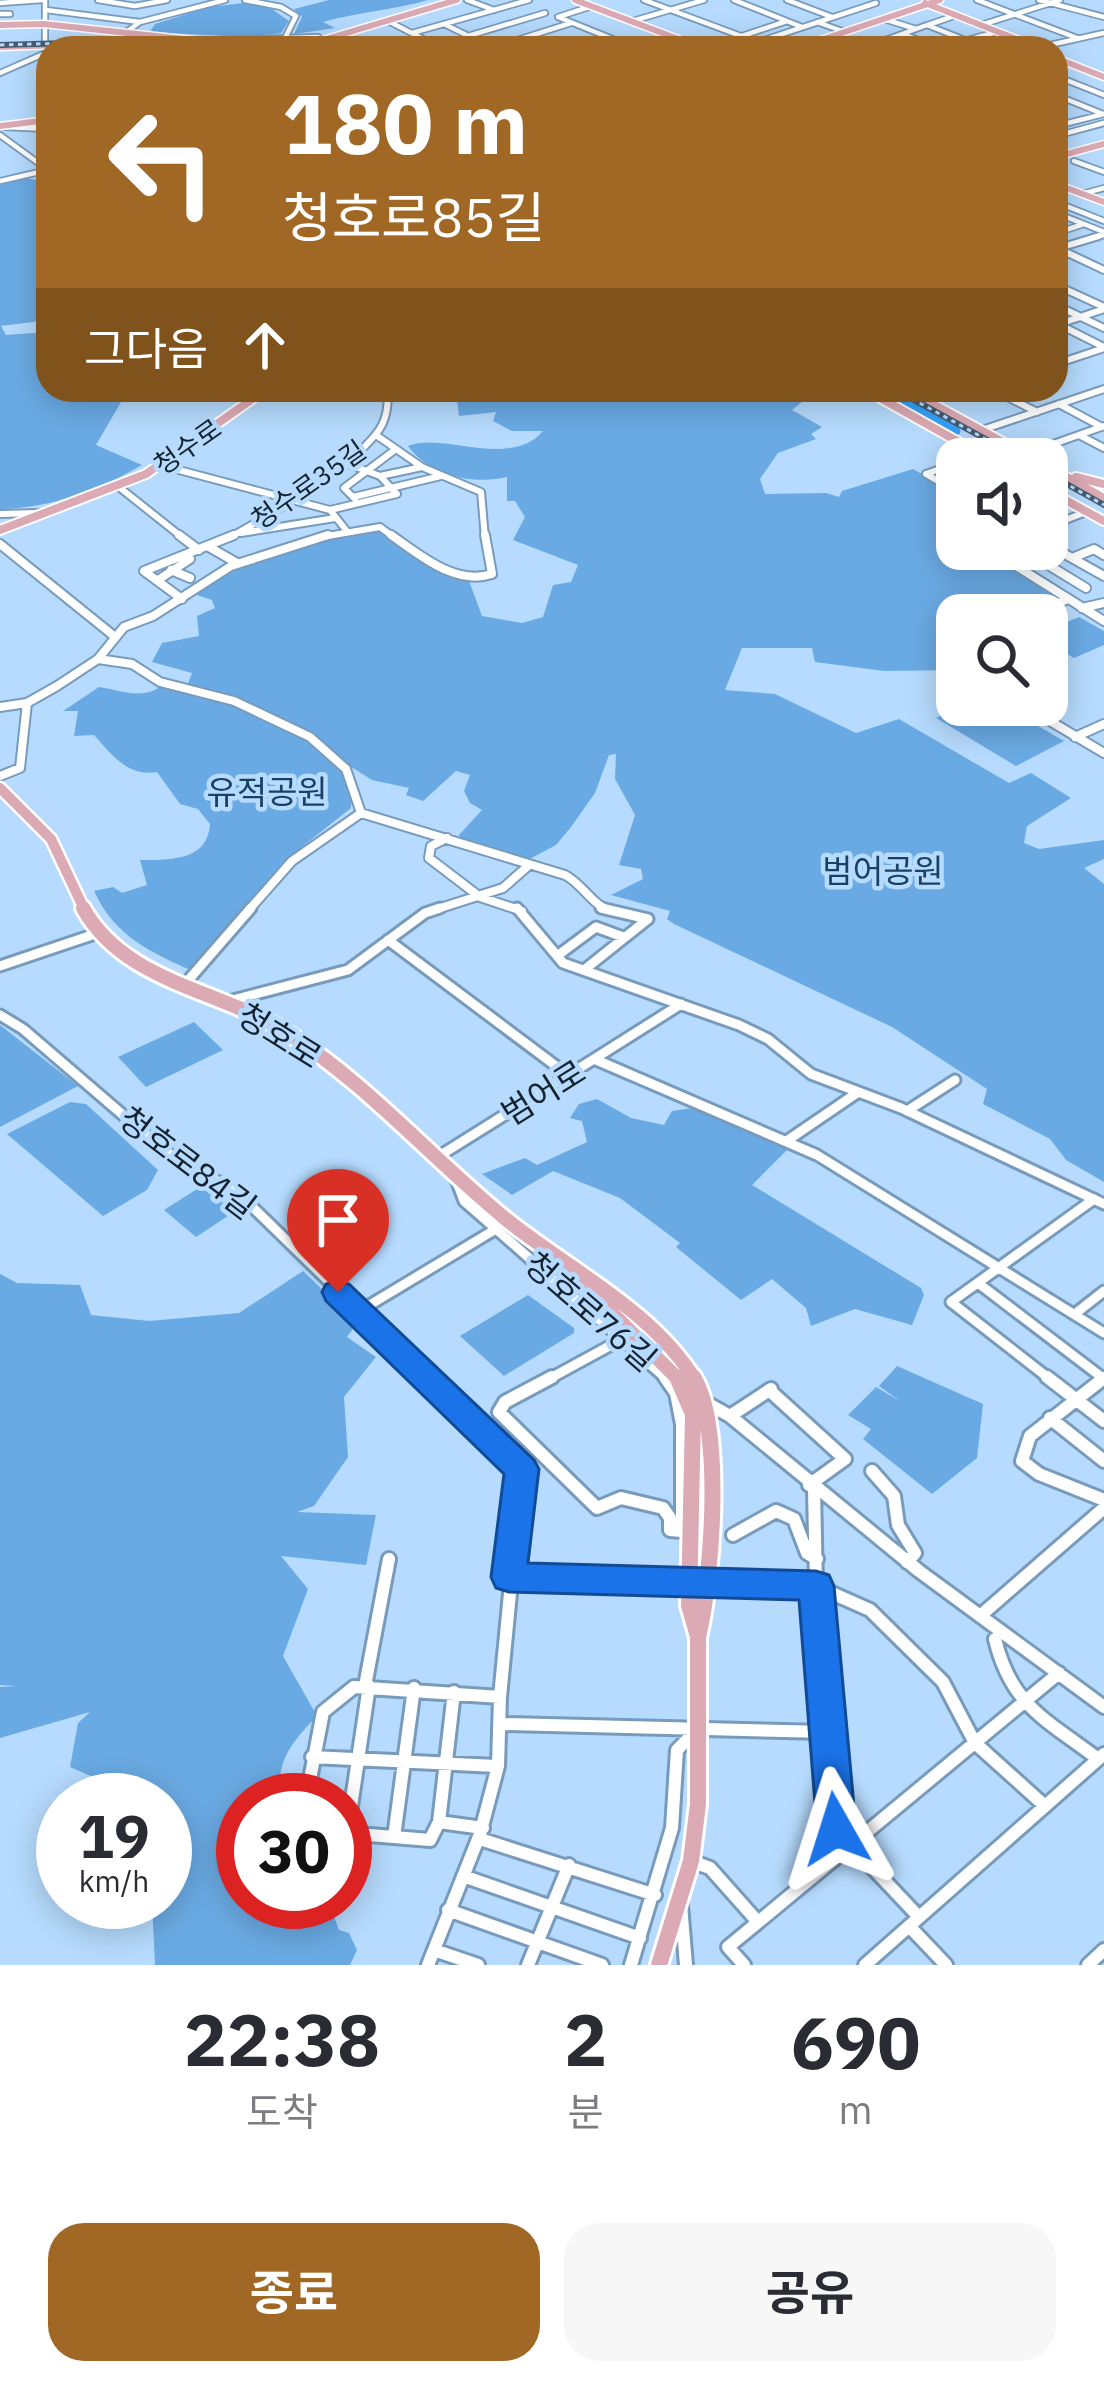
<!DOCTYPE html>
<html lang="ko">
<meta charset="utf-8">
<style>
:root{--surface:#fff;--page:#f7f7f7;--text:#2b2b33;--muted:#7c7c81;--accent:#a06824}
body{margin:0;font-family:"IBM Plex Sans","Noto Sans KR",sans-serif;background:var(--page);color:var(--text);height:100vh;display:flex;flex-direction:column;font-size:45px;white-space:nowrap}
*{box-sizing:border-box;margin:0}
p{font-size:39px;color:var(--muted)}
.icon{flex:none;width:66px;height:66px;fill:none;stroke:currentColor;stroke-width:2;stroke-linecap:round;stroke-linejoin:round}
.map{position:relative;height:1965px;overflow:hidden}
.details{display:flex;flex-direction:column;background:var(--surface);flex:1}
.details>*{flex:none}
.guide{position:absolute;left:36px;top:36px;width:1032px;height:366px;border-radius:36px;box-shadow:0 6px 30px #0003;background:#a06824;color:#fff;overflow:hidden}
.controls{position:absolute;left:936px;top:438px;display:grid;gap:24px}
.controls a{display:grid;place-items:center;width:132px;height:132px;border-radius:24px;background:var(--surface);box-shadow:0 6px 30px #0003;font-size:60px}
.speed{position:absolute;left:36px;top:1773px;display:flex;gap:24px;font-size:60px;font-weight:700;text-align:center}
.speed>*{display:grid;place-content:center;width:156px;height:156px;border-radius:50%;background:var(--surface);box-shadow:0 6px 30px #0003;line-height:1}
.speed small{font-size:30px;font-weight:400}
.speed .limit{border:18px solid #d22;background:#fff;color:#111}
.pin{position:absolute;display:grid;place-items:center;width:102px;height:102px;color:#fff;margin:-123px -51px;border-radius:50% 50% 50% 0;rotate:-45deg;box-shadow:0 0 12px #0007}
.pin .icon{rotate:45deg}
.me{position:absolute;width:132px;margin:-66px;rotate:354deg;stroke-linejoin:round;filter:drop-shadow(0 0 9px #0008)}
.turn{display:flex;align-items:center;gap:42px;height:252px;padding:0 48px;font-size:54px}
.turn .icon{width:156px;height:156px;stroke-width:2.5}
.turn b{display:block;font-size:84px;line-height:102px}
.then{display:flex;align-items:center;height:114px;padding:0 48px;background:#0003;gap:24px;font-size:45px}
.eta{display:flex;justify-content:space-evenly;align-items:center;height:204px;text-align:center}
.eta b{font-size:72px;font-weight:700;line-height:84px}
.cta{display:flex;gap:24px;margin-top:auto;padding:24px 48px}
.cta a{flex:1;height:138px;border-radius:36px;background:var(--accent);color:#fff;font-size:48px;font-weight:700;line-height:138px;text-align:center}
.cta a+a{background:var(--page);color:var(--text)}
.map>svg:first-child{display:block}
.green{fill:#6aaae4}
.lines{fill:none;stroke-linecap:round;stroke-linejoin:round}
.river{stroke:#35a2f9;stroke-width:9}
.minor-far4-casing{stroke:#789bbc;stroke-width:8}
.minor-far3-casing{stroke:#789bbc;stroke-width:10}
.minor-far2-casing{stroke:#789bbc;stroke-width:12}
.minor-far1-casing{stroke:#789bbc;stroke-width:15}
.minor-casing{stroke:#789bbc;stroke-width:18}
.major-far4-casing{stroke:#fff;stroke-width:9}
.major-far3-casing{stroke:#fff;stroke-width:12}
.major-far2-casing{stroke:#fff;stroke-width:15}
.major-far1-casing{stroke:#fff;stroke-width:20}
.major-casing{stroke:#fff;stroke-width:22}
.minor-far4{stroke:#fff;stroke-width:4.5}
.minor-far3{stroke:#fff;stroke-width:6}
.minor-far2{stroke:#fff;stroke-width:8}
.minor-far1{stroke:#fff;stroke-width:9}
.minor{stroke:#fff;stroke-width:12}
.major-far4{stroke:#dcaab5;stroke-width:6}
.major-far3{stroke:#dcaab5;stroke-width:8}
.major-far2{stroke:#dcaab5;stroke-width:10}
.major-far1{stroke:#dcaab5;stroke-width:14}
.major{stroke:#dcaab5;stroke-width:16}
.rail-casing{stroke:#465b6f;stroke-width:6}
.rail{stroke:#b6dbfe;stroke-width:3;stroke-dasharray:4.5;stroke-linecap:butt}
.route{fill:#1a73e8;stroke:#114b97;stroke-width:3}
.labels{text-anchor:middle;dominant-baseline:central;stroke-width:9;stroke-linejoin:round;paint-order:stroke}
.far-street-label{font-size:27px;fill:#152330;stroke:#b6dbfe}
.park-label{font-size:33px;fill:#184164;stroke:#b6dbfe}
.street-label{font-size:33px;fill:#152330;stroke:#b6dbfe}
</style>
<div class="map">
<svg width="1104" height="1965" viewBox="0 0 1104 1965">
<rect width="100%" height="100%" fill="#b6dbfe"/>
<path class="green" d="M329,0H428C393,10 359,12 323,22L335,28L294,34L302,17L294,9Z
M244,3L269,7L289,21L281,33L247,37L150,32L155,24L209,7Z
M25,178L48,182V219L41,226L48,228V320L1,326L6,335L48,332V390H135L121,402L96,445L142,465C98,491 51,508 0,509V183Z
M393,390H779L802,402L792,410L822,427L811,434L816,439L778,453L760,479L765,494L826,493L839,497L842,491L913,469L934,481L957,473V549H985L1061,600L1025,615H957V670L884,671L815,662L812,648H742L725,690L775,694L856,733L899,719L1009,783L1031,773L1071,798L1027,826L1024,843L1039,849L1104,840V859L1084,868L1104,884V1182L1066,1160L1050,1139L983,1104L987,1089L892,1027L674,924L667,919L670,911L611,895L643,879L641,869L619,865L635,815L615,779L616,754L609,755L595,793L571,827L556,845L524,862L460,840L459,835L482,810L470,803L464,791L470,775L456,771L423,801L406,795L409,788L372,780L261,710L187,686L192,673L152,662L162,643L199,636L197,616L215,608L212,600L194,594C249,558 312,537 377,529L429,565L469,581L482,616L522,623L543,617L553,585L571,582L578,565L513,540L525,517L515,501H507V477C473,485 430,476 408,446C441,431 510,470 543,431H512L493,421L496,412L459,416L456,392L393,394Z
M1079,617L1104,631V645L1074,658L1047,642V630Z
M162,685C230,699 310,722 351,782V808L288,858L195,972C152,953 115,937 94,891L113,887L122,893L147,885L140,860C170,860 208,861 210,824L198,809L180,804L157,772C128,777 112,755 94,735L74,736L78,711H63L99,687C120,690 144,701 162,685Z
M962,705H1002L1064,741L1016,766L936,718Z
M194,1022L223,1050L146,1087L118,1057Z
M0,1025L78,1086L0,1127Z
M597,1099L631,1118L664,1125L672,1111L692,1108L789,1148L752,1185L921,1288L924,1295L912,1325L855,1309L811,1326L806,1308L772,1279L741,1300L676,1247L680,1243L620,1198L553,1171L512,1195L482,1174L525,1158L537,1165L587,1142L582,1121L570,1118L579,1104Z
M70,1102L86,1104L158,1170L147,1190L103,1216L7,1134Z
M205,1184L237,1210L196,1237L164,1210Z
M303,1271L357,1323L347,1337L376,1357L344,1397L348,1457L314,1506L297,1512L376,1515L366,1565L281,1556L308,1589L283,1656L317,1716C295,1739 271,1764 284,1800H243V1902H329L339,1930L349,1933L357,1950L350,1965H155L152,1902H165V1800H146L70,1767L78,1723L90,1712L0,1738V1687L16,1686L0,1685V1274L17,1283L80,1285L91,1315L149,1321L239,1313Z
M528,1295L574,1328V1333L504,1376L460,1336Z
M897,1366L983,1404L977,1458L932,1494L863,1439L871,1429L848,1415L876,1387L900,1401L879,1386Z"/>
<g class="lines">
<path class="river" d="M885,390L956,431"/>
<defs>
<path id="minor-far4" d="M45,0V42
M98,0L135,6L167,0
M245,0L281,7L296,16L280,48
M467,0L494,10
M644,0L773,48
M734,0L802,27
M787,0L832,17
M977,0L1077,38
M1039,0L1104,17
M0,3L42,0
M592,6L558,17L635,48
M46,10L140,22L125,33
M0,14H10
M884,19L916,29
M636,20L704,0
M388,21L441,48
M140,22L225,0
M817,22L845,32
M444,24L493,48
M928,25L951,17
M981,25L1060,0
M412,33L529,0
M903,34L939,48
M339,36L362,48
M468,36L545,13
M742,36L787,21
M530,37L559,48
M825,39L855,48
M218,40L318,37
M967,40L993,33
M758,42L876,3
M492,48L571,23
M643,48L674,38
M863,48L927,25L985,48
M1036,48L1104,33
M0,73L48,52
M1056,76L1104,95
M1056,95L1103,114
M1056,126L1104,114
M5,127L48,129
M0,135L48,170
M1056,136L1104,123
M1074,161L1104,172
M0,181L48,170
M1082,194L1104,188
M1056,202L1104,221
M1056,213L1104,232
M1056,233L1081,225
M1089,239L1104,235"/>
<path id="minor-far3" d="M1057,248L1104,270
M1056,249L1099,236
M1056,285L1104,307
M1056,305L1104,328
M1056,323L1104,347
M1056,325L1104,309
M1056,364L1104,348
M815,390L834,397L855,390
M994,390L1037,412
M1059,404L1102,427
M982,430L1104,389
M376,435L422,467L481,492L485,538
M1079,435L1104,448
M1025,454L1104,426
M969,459L981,455
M160,465L330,510L346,530
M926,474L957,492
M926,474L957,463
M380,476L422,467
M119,487L183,538
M353,497L441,476
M355,499L344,488L396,449
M330,510L397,494L380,476L343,462
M0,514L39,513
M1047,527L1086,512
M241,533L335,518
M229,538C273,513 344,474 376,434C387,421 388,406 388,390
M316,538L380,527L395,538"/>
<path id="minor-far2" d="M179,535L199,550
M391,535C420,555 455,586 492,574L485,535
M0,544L114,636
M1047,544L1104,576
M209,547L237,563
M989,549L1104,621
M1022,549L1086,588
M1072,558L1094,549L1104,555
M171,570L190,578
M158,580L190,559
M182,599L144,571L234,535
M1082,608L1104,603
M1030,615L1068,599
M98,659L132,664L160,682L234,701L310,737L346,769L361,813
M1023,705L1104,753
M0,707L27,703L57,686L98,659L124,627L153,616L231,566L328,535
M1075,737L1104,724
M0,776L20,768L27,703
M447,838L431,846L429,858L480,897L522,911
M248,911L292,861L361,813L565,875C583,884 593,907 612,911
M431,911L503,888L528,866"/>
<path id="minor-far1" d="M517,908L563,963L739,1025L768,1039L811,1074L901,1108L1104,1204
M601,908L648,919
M388,940L568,1075
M557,956L596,927L623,937
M0,966L98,933
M584,970L648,919
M185,984L251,908
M225,1002L348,970L425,913L440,908
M0,1015L23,1029L166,1152L238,1193L430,1380
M594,1059L681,1004
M907,1111L955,1080
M788,1140L857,1093
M436,1158L594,1059L817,1155L1104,1333
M455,1177L464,1201L668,1380
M978,1283L1104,1379
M358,1312L496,1229
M1076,1313L1104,1291
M547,1380L624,1338
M1051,1380L951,1302L1094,1199"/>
<path id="minor" d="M427,1377L522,1469L500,1697L498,1766L480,1834L428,1965
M552,1377L505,1402L499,1412L597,1508L621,1498L663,1508L670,1518V1530L682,1531
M665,1377L676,1393L682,1424V1531L691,1533
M1047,1377L1104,1421
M1104,1378L1030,1436L1022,1461L1039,1474L1104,1500
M769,1390L845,1459L809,1485
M703,1401L730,1416L919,1571L1104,1707
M730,1416L771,1389
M1050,1418L1104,1461
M872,1471L894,1496L898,1525L915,1553L907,1562
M814,1489L816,1586L836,1829L919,1917
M733,1535L776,1511L794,1519L807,1553L817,1559
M509,1577L689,1581
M706,1582L816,1586L870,1610L943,1682L975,1743L1045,1806
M980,1616L1104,1508
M995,1639C1011,1706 1047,1720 1098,1759
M365,1686L389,1559
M504,1724L827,1732
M312,1757L496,1766
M306,1800L323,1712L354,1687L500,1697
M439,1822L483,1828
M345,1833L430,1840L439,1822L454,1692
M347,1833L369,1686
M394,1837L414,1688
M480,1839L655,1895
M691,1861L710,1868L758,1922
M463,1876L640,1938
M681,1905L686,1965
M448,1910L602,1965
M909,1926L946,1965
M434,1950L478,1965
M528,1965L569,1865
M631,1965L672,1828L677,1750L695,1732
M744,1965L728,1947L1059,1673
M865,1965L1104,1754
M1088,1965L1104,1950"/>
<path id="major-far4" d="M575,0L702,48
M925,3L1039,48
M0,25L44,24L267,48
M0,47L143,42
M296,48L457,0
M797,48L940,0
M1056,58L1104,77
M0,126L48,120
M1056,157L1104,144
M1056,184L1104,202"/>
<path id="major-far3" d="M866,390L989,459
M907,390L1034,459
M1047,466L1104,498
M1076,477L1104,484
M1047,490L1104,521
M0,530L146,474L265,390"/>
<path id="major-far2" d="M0,788L51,839L85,911"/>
<path id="major-far1" d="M83,908C124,982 217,989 283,1030C367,1083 431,1158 507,1220C569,1270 652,1310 695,1380
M584,1285L679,1380"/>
<path id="major" d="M693,1377C724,1427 712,1579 698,1637
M659,1965L691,1861L698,1804V1637L689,1605L693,1414L677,1377"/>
</defs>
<use href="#minor-far4" class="minor-far4-casing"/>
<use href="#minor-far3" class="minor-far3-casing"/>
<use href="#minor-far2" class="minor-far2-casing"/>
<use href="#minor-far1" class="minor-far1-casing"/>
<use href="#minor" class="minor-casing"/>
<use href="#major-far4" class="major-far4-casing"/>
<use href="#major-far3" class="major-far3-casing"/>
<use href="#major-far2" class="major-far2-casing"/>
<use href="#major-far1" class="major-far1-casing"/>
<use href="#major" class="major-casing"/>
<use href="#minor-far4" class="minor-far4"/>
<use href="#minor-far3" class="minor-far3"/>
<use href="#minor-far2" class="minor-far2"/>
<use href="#minor-far1" class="minor-far1"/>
<use href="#minor" class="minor"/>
<use href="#major-far4" class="major-far4"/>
<use href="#major-far3" class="major-far3"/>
<use href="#major-far2" class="major-far2"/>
<use href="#major-far1" class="major-far1"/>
<use href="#major" class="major"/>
<defs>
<path id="rail" d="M0,45L168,40L250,48
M896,390L1022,459
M1047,473L1104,505"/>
</defs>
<use href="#rail" class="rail-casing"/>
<use href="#rail" class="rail"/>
</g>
<path class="route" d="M338,1281L349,1284L534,1460L539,1469L528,1563L816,1571L829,1575L834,1586L856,1829L850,1842L836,1847L822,1842L817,1829L799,1600L509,1592L496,1588L491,1577L504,1474L326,1301L322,1292L326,1284Z"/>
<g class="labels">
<g class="far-street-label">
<text transform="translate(187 446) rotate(-35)">청수로</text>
<text transform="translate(308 484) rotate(-35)">청수로35길</text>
</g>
<g class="park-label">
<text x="267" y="791">유적공원</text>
<text x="883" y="870">범어공원</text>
</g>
<g class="street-label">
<text transform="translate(280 1035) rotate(32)">청호로</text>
<text transform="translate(543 1092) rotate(-32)">범어로</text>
<text transform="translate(188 1162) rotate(37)">청호로84길</text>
<text transform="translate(591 1311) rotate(41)">청호로76길</text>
</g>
</g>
</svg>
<div class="controls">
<a><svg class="icon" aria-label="sound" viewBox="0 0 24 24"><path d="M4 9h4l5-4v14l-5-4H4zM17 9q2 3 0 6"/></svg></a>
<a><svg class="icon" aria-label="search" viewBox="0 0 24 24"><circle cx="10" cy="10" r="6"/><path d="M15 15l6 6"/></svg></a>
</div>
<div class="speed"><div>19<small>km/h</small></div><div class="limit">30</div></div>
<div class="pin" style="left:338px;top:1292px;background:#d93025"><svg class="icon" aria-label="arrive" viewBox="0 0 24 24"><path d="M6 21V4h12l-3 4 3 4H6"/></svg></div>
<svg class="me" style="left:836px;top:1829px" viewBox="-20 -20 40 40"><path d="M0-17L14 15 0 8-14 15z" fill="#1a73e8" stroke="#fff" stroke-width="4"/></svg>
<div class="guide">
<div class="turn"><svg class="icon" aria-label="left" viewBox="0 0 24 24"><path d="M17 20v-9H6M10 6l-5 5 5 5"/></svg><div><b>180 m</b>청호로85길</div></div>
<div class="then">그다음<svg class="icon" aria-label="ahead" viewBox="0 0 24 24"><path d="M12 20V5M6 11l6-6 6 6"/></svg></div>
</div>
</div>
<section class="details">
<div class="eta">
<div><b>22:38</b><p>도착</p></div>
<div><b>2</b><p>분</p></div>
<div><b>690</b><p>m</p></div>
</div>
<div class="cta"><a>종료</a><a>공유</a></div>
</section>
